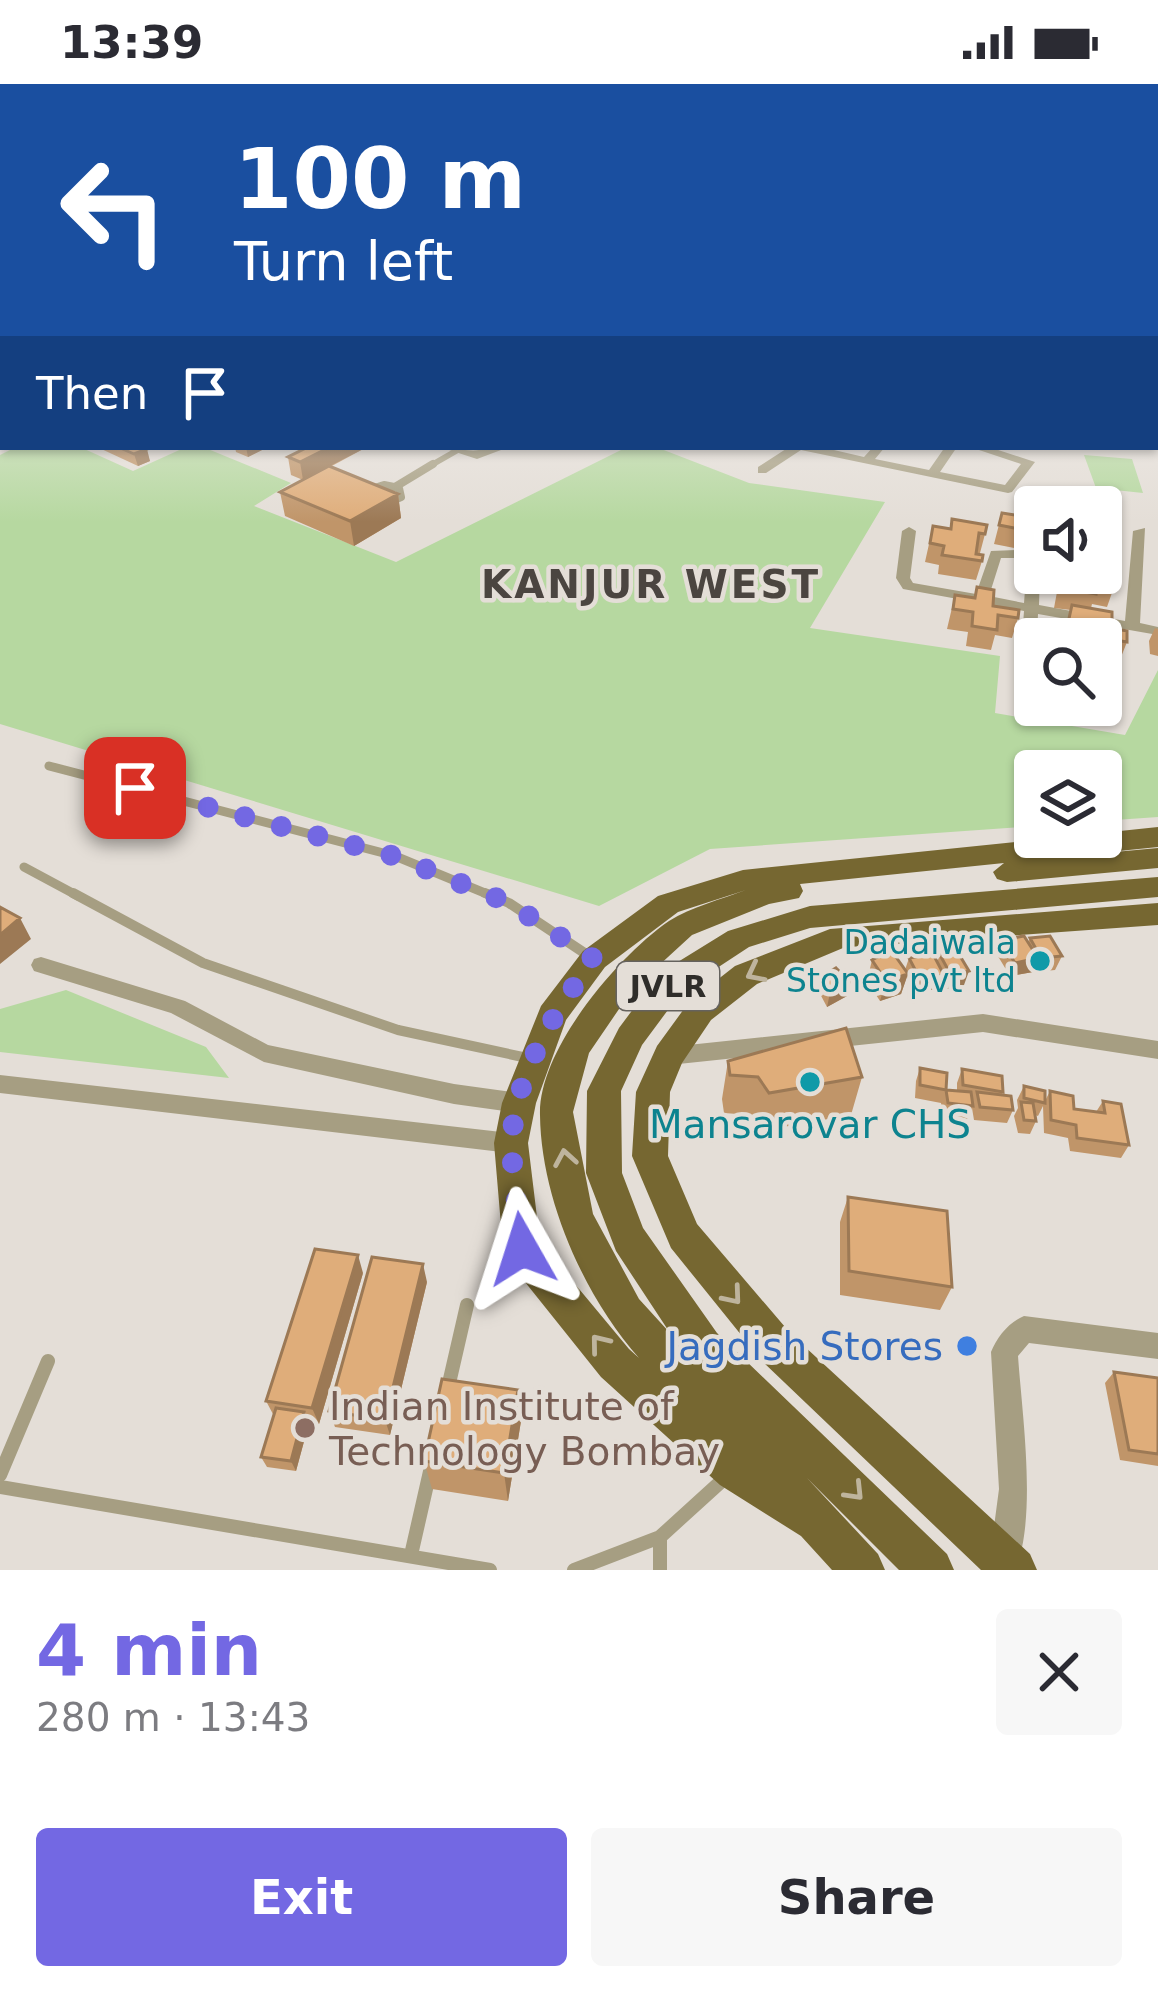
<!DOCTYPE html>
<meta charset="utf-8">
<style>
:root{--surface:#fff;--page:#f7f7f7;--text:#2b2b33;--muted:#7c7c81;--accent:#7368e3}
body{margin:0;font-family:"DejaVu Sans",sans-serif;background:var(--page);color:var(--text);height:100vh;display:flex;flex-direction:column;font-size:45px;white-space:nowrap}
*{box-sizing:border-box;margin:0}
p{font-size:39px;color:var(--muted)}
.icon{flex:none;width:66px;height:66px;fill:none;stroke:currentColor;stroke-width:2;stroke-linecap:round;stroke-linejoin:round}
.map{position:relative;height:1486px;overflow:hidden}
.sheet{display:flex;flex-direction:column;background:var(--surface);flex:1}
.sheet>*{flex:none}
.hud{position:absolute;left:0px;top:0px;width:1158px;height:366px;box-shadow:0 3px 9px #0004;background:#1a4fa0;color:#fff;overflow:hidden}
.tools{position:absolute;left:1014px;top:402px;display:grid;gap:24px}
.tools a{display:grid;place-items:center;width:108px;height:108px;border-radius:12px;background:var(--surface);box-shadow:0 3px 9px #0004;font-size:60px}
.pin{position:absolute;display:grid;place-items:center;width:102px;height:102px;color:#fff;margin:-51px;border-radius:24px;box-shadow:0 6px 18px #0006}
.me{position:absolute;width:132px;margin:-66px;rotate:354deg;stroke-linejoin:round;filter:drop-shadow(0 0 9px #0008)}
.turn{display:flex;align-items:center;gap:42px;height:252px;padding:0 36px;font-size:54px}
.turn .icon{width:156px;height:156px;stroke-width:2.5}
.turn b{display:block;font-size:84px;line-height:102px}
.then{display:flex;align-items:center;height:114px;padding:0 36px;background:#0003;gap:24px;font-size:45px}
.round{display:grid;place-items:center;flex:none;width:126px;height:126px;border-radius:12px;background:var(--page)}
.headline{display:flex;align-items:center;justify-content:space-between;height:204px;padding:0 36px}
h1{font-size:72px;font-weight:600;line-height:90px;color:var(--accent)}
.cta{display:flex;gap:24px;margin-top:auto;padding:24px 36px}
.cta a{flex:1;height:138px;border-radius:12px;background:var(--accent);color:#fff;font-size:48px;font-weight:600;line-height:138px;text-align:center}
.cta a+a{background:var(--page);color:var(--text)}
.status{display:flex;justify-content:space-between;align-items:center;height:84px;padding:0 60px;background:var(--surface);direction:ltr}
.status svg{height:33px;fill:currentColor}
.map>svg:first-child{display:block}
.green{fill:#b6d8a0}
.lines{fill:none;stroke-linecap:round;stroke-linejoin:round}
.lane-far4{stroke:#a69e82;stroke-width:6}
.lane-far3{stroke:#a69e82;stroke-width:8}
.lane-far2{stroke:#a69e82;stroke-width:9}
.lane-far1{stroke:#a69e82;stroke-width:10}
.lane{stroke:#a69e82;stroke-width:14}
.street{fill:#a69e82;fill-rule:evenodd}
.primary{fill:#766731;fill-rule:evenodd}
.wall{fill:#c09569}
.shaded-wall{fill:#9c7955}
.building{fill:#dfad7a;stroke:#9c7955;stroke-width:3}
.oneway{stroke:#beb49d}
.route{stroke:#7368e3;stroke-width:21;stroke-dasharray:0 37.8}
.culture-dot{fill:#0f9aa8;stroke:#e4ded7;stroke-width:4.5}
.shop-dot{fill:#3f7fe0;stroke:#e4ded7;stroke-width:4.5}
.education-dot{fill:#8d6e63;stroke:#e4ded7;stroke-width:4.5}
.labels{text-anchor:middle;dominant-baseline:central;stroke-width:9;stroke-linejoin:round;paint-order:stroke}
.shield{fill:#e4ded7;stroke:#65625e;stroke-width:3}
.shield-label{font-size:30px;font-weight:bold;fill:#2f2d2a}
.culture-label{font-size:33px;fill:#0d838f;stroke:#e4ded7;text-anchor:end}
.far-district-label{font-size:39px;font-weight:bold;letter-spacing:3px;fill:#4b4540;stroke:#e4ded7}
.near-culture-label{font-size:39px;fill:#0d838f;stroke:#e4ded7}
.near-shop-label{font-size:39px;fill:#366cbe;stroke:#e4ded7;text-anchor:end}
.near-education-label{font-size:39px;fill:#785e54;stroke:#e4ded7;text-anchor:start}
</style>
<div class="status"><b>13:39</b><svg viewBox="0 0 49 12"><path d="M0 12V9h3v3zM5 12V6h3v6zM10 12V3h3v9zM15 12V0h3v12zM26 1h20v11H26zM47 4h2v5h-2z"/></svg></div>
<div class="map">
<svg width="1158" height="1486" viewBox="0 0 1158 1486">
<rect width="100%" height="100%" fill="#e4ded7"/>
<path class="green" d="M16,363H80L133,387L186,363H203L291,399L254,422L396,478L627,363H656L749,399L885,418L810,544L1000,572L995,629L1125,651L1158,586V733L1101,737V687H1035V742L710,765L599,822L0,640V371Z
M1084,371L1132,375L1143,409L1096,404Z
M66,906L206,963L229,994L0,968V925Z"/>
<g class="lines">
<path class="lane-far4" d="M428,383L456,367"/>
<path class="lane-far3" d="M384,401L399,404L401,413L385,420L364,414L368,406Z
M395,403L433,380"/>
<path class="lane-far2" d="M49,682L395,772L492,812
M24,783L78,812"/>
<path class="lane-far1" d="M73,809L203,879L398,946L532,975
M485,809L509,819L589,872"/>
<path class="lane" d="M447,1308L467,1221
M0,1391L48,1277
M0,1403L490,1486
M660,1453V1486
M411,1471L431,1383
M574,1486L660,1453L726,1393"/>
<path class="street" d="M0,342H3V348H0Z
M1155,346H1158V352H1155Z
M440,363C453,363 468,368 479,366C490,365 498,363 509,363L477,375Z
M789,363H821L864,373L873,363H885L875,375L929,386L945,363H957L940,388L1005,401L1021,380L970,363H989L1035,378L1012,408L1008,409L801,366L766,389H758V383Z
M909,443L916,447L910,494L913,499L976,510L991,467L1016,466L1035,473V489H1040L1039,521L1125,537L1133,447L1145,444L1140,539L1158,543V551L1038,530L1035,595L1027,600L1021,598L1019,595L1024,527L903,505L896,494L902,447ZM1001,474H1014L1027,480L1024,519L989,512Z
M41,873L185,917L268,961L454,1000L519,1009L527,1012L530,1019L527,1026L519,1029L454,1020L264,978L171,929L34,887L31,881L34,875Z
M983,930L1158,957V975L983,948L669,981L661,978L658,972L661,966L669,963Z
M0,991L511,1049L519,1052L523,1059L519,1066L511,1069L0,1009Z
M1024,1232L1158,1249V1275L1029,1259L1018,1272C1022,1330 1037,1431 1016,1484L1010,1486L994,1484L990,1473L999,1405L991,1268C997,1253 1009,1238 1024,1232Z"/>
<path class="primary" d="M1155,286H1158V296H1155Z
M1158,743V763L1050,774L1158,764V784L1007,798L997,795L993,788L1004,779L800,800L803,807L799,814L769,820L692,851L632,906L589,969L573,1028L593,1130L639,1215L670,1249L616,1167L586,1089L587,1007L619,944L660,889L728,847L810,822L1158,793V813L810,844L749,863L682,907L642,961L621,1007L622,1089L643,1144L717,1249L947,1470L954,1486H899L807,1394L878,1470L885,1486H832L801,1452L720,1401L601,1293L509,1178L503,1165L494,1059L502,1019L541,922L583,867L658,812L743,786L1064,753H1101V749ZM746,806C722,815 691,823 669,837C618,872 538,966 540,1031C541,1115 584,1212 639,1274L629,1265L540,1158L528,1059L536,1019L566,936L605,883L678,828Z
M1158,819V841L843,864L757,900L711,936L682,979L670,1008L668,1072L697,1140L791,1250L1030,1470L1037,1486H981L763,1278L671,1164L632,1072L636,1008L657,962L689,918L735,882L830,845Z"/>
</g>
<path class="wall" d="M1155,230H1158V268H1155Z
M97,363H143L150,377L138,382Z
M235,363H268L248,373L236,368Z
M367,363L330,383L398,410L401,434L354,462L285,432L280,408L303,396L291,391L288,373Z
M1002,429L1035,434V468L994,460Z
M933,442L985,450L980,469H977L982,477L976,496L938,490L939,481L925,478Z
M1053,489H1101L1114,503L1107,523L1092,520L1091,524L1127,558L1119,578L1101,575V555H1062L1071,526L1054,524L1057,508L1051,507Z
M977,503L993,522L1018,534L1012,554L995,551L991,566L966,562L968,548L947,545L955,511L974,514Z
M1155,544L1158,545V572L1150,570L1149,557Z
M1030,854L1062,872L1055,886L1035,888L1034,885L1033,888L1010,892L996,869L1001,856L1028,859Z
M940,871L964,901L947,905L942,897L940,904L915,909L907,892L901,910L880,917L867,897L872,876L905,886L909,874L937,878Z
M821,893L850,898L847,912L827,923L818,906Z
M728,977L862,993L851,1031L761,1047L751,1031L724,1029L722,1015Z
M920,984L946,1006L957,1007V999L962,985L1003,1008L1001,1011L1013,1026L1007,1039L974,1036L972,1024L967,1035L943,1032L941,1019L915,1014L916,997Z
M1024,1002L1045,1017L1050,1007L1074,1025L1096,1028L1103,1017L1129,1061L1121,1074L1070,1067L1068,1054L1044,1049L1043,1022L1038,1032L1035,1031L1036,1037L1030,1050L1018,1049L1014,1032L1018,1024L1017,1016Z
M848,1113L952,1203L940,1226L840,1211V1138Z
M363,1189L319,1340L309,1339L296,1387L267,1383L261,1373L274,1332L266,1317Z
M427,1198L390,1351L335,1343L329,1327Z
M1114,1288L1158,1294V1382L1120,1376L1105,1299Z
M521,1337L508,1417L432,1405L424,1377Z"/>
<path class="shaded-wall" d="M3,264V282L0,283V265Z
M246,363H268L248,373Z
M330,363H367L303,396L300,378Z
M147,365L150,377L138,382L134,370Z
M398,410L401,434L354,462L350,437Z
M20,834L31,855L0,880V851Z
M1038,874L1033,888L1010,892L1015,879Z
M969,887L964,901L947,905L951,891Z
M908,890L901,910L880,917L886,897Z
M944,891L940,904L915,909L920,895Z
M850,898L847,912L827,923L830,909Z
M358,1171L363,1189L319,1340L312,1324Z
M423,1180L427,1198L390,1351L385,1336Z
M518,1306L521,1337L508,1417L504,1389Z
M304,1328L309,1339L296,1387L291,1377Z"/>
<path class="building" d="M1155,230H1158V246H1155Z
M0,243L3,244V264L0,265Z
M118,363H143L147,365L134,370Z
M308,363H330L300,378L288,373Z
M329,382L398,410L350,437L280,408Z
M1002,429L1035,434V448L999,441Z
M952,435L987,441L985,450L979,449L976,470L983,471L982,477L942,471L944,462L930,459L933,442L951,445Z
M1101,485L1113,486L1114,503L1096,500V510L1061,504V495L1070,497V490L1064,489H1101Z
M977,503L994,506L993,522L1019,526L1018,534L998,531L997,546L972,542L973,528L953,525L955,511L975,514Z
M1072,521L1112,528V544L1127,547V558L1066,548Z
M0,823L20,834L0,851Z
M1024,852L1038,874L1015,879L1001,856Z
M1050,852L1062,872L1041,874L1030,854Z
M891,866L908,890L886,897L872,876Z
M957,867L969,887L951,891L940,871Z
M933,870L944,891L920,895L909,874Z
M836,884L850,898L830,909L821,893Z
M846,944L862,993L769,1009L758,993L730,991L728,977Z
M920,984L947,989L946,1006L920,1001Z
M962,985L1002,992L1003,1008L963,1001Z
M1024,1002L1045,1007V1019L1024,1014Z
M946,1006L971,1008L973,1022L948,1019Z
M1050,1007L1073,1012L1074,1025L1105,1029L1103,1017L1121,1020L1129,1061L1077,1054L1076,1041L1051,1036Z
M977,1008L1011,1012L1013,1026L980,1023Z
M1021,1018L1033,1019L1036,1037L1024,1036Z
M848,1113L947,1127L952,1203L849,1187Z
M315,1165L358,1171L312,1324L266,1317Z
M372,1173L423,1180L385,1336L329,1327Z
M1114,1288L1158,1294V1370L1129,1366Z
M442,1295L518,1306L504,1389L424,1377Z
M276,1324L304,1328L291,1377L261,1373Z"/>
<defs><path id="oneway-chevron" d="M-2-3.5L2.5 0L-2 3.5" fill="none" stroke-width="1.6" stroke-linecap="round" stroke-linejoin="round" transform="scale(3)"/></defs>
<g class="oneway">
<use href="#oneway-chevron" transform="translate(755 889) rotate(153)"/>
<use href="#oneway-chevron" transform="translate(565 1074) rotate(-100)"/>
<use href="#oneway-chevron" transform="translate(733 1212) rotate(50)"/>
<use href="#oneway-chevron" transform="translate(599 1259) rotate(-129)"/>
<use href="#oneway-chevron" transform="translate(855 1408) rotate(46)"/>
</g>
<linearGradient id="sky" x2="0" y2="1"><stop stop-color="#63aacc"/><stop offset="0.53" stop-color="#f3f0ed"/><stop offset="1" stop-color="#f3f0ed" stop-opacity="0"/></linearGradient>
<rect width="1158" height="438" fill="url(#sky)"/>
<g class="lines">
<path class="route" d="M135,704L394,772L509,819L594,875C556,924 511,997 512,1062C512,1096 519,1131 522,1165"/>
</g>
<g class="culture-dot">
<circle cx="1040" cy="877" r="12"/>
<circle cx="810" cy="998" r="12"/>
</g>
<circle class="shop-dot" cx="967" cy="1262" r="12"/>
<circle class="education-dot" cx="305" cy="1344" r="12"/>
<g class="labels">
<rect class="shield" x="617" y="878" width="102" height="48" rx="9"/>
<g class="shield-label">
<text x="668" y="902">JVLR</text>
</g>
<g class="culture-label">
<text x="1016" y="858">Dadaiwala<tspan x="1016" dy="38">Stones pvt ltd</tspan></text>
</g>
<g class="far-district-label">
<text x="651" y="500">KANJUR WEST</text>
</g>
<g class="near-culture-label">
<text x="810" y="1040">Mansarovar CHS</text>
</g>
<g class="near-shop-label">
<text x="943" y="1262">Jagdish Stores</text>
</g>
<g class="near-education-label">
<text x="329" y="1322">Indian Institute of<tspan x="329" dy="45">Technology Bombay</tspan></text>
</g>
</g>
</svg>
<div class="tools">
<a><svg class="icon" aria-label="sound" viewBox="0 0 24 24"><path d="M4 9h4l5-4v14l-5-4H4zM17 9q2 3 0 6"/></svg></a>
<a><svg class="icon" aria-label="search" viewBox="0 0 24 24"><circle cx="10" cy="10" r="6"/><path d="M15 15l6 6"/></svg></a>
<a><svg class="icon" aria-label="layers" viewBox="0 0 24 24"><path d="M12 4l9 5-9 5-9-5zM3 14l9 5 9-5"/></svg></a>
</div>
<div class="pin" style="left:135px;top:704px;background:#d93025"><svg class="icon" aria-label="arrive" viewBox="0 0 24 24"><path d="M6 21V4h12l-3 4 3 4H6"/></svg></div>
<svg class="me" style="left:522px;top:1165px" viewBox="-20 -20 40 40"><path d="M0-17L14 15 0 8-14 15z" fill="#7368e3" stroke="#fff" stroke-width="4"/></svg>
<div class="hud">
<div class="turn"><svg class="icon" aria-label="left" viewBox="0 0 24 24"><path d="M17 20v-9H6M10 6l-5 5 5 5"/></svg><div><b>100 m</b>Turn left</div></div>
<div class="then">Then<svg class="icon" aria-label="arrive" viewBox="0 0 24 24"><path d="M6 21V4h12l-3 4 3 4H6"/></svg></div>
</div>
</div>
<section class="sheet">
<div class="headline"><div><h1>4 min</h1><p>280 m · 13:43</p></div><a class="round"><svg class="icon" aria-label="close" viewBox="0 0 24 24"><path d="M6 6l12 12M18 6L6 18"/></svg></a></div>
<div class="cta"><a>Exit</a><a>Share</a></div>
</section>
